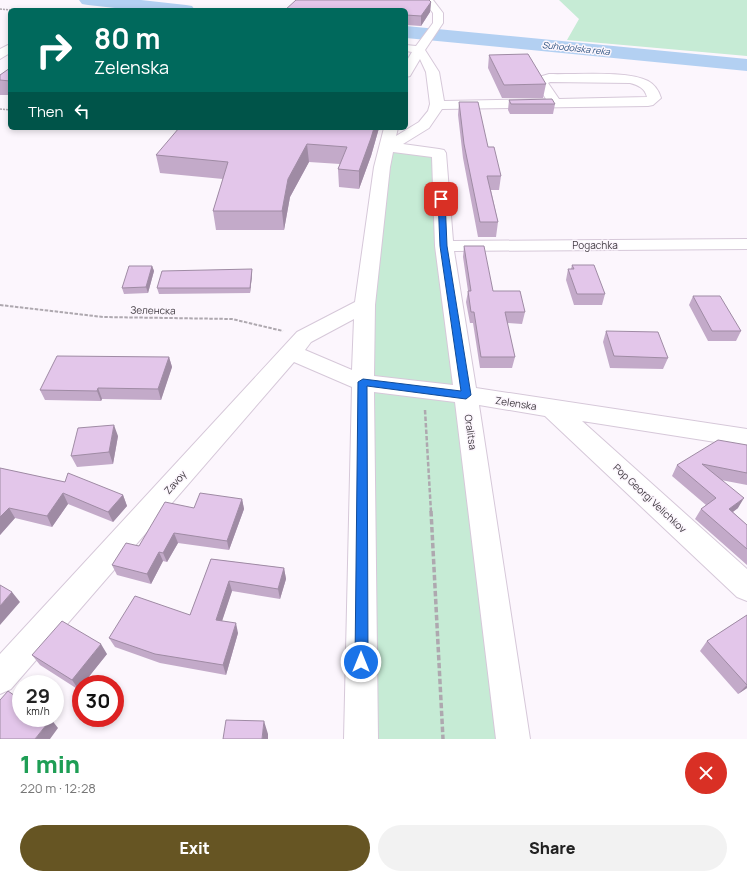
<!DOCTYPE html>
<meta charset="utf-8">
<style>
:root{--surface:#fff;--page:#f2f2f2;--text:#222;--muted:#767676;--accent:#665523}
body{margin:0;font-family:Manrope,sans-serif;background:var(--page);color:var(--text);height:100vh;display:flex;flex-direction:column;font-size:15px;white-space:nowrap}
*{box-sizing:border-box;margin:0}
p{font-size:13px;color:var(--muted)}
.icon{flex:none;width:22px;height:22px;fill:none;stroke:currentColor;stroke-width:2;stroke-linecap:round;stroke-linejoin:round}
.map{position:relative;height:739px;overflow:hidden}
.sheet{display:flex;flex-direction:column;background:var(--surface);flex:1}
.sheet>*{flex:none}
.banner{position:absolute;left:8px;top:8px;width:400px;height:122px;border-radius:6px;box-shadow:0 2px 6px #0003;background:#00695c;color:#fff;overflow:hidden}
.speed{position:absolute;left:12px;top:675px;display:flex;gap:8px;font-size:20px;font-weight:700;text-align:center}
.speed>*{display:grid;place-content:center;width:52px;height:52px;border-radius:50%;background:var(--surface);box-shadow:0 2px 6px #0003;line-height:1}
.speed small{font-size:10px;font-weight:400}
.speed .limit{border:6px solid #d22;background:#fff;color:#111}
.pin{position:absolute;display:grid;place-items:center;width:34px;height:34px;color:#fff;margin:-17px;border-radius:8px;box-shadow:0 2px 6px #0006}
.me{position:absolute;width:44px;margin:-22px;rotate:0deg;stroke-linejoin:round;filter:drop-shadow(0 0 3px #0008)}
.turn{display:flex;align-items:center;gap:14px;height:84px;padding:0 20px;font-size:18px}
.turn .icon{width:52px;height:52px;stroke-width:2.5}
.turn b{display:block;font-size:28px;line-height:34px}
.then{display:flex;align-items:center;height:38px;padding:0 20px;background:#0003;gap:8px;font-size:15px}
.round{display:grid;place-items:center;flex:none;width:42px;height:42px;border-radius:21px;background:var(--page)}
.headline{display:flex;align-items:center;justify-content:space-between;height:68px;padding:0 20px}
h1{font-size:24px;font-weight:800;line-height:30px;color:#1e9e55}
.primary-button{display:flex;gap:8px;margin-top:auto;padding:8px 20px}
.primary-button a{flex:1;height:46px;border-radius:24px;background:var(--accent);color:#fff;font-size:16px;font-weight:800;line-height:46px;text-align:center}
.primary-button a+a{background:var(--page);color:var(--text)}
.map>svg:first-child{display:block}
.green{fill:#c6ebd5}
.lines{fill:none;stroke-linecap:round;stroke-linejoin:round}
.river{fill:#b3d0f2;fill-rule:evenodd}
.minor-casing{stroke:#d6c8d9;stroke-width:2}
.path-far3{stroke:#aea8af;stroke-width:1.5;stroke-dasharray:2 1;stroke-linecap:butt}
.path-far2{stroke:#aea8af;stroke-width:2;stroke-dasharray:3.5 1.5;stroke-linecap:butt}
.path-far1{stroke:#aea8af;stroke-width:2.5;stroke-dasharray:4.5 2;stroke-linecap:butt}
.path{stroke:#aea8af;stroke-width:3.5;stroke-dasharray:5.5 2.5;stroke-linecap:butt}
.minor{fill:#fff;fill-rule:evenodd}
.wall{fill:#c3aac9}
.shaded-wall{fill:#9f8ba4}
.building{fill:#e3c6ea;stroke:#9f8ba4}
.route{fill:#1a73e8;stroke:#114b97}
.labels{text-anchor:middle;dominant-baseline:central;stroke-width:3;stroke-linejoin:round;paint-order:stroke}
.far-water-label{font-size:9px;font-style:italic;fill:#2d5381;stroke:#fcf6fd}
.street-label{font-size:10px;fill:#403a41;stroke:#fcf6fd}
</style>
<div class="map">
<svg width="747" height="739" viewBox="0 0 747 739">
<rect width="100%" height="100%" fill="#fcf6fd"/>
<path class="green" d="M559,0H747V56L567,40L579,19Z
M386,147L439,153L513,739H361L363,383Z"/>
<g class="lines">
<path class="river" d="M79,0H141L186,5L192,6L195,10H133L88,5L82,4Z
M406,26L747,59V71L406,38Z"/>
<defs>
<path id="minor" d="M423,0H433L443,13V23L425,50L439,72L444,101L546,99L536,83L539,77L549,74C574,75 628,70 648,81C655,85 659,91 661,98L653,105L648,106L442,109L429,128L403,144L439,149L444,150L446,153L453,241L747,239V249L454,251L476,388L747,429V447L582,421L747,569V601L737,597L545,416L479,405L530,739H496L455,402L374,392L378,739H344L352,387L294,362L11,689L0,694V654L297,332L355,302L374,167L384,128H398L396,136L419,122L428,111L430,104L426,72L420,59L410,76L406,77V62L412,52L406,51V45L416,46L433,23V13ZM550,82L630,83C638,85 645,88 647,97L559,99L548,83ZM393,152L432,157L435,246L453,385L374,376L375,305L390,167ZM354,319L352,370L305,350L311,342Z
M10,44V53L0,59V49Z"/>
</defs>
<use href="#minor" class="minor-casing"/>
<path class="path-far3" d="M0,9L10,10
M0,109L10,110"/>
<path class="path-far2" d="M0,305L103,317L232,319L283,331"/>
<path class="path-far1" d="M425,410L431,512"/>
<path class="path" d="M431,511L443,739"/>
<use href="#minor" class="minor"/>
</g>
<path class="wall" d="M431,2L430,12L421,26L406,25V10Z
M489,55L546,84L543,98H502L488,68Z
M10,68V95H0V75Z
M509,100L555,104L553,114H510L508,110Z
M459,102L488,147L501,176L499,190H491L498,222L496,237H478L463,158L458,115Z
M379,128L371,156L359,189L339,187L338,169L340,164L309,162L290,197L284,230H216L213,211L223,179L160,173L156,155Z
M464,246L493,291L525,312L522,324L507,323L515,357L512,368H480L473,323H470L466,302L468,291L463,257Z
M572,265L605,294L602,305H574L566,280L568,269H571Z
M152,266L154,271L148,293L124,294L122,288Z
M252,269V275L250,293L159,294L157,288Z
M693,296L741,331L736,341H708L689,305Z
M606,331L668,358L663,369L610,368L603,342Z
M169,357L172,367L161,400L102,399L101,401L45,400L40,390Z
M118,436L113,464L77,467L71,456Z
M747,445V485L721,480L738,508L733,512L747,525V565L695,519L701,509L706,505L672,476L677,465Z
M0,468L123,495L127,506L113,522L68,504L52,527L15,518L0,535Z
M242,499L244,509L229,550L178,543L167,562L163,561L151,584L117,575L112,565L194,508Z
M211,559L284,568L286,579L280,599L232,591L222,621L238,633L226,675L160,663L115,647L109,638L190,615Z
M747,615V688L738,694L700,651L707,641Z
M107,654L83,684H81L79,690L40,665L32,655Z"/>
<path class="shaded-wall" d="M431,2L430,12L421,26V16Z
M374,128H379L371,156L359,189V171Z
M307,144L309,162L290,197L284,230L282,211L288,179Z
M152,266L154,271L148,293L146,287Z
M252,269V275L250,293V288Z
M169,357L172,367L161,400L158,389Z
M98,388L102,399L101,401L97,391Z
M114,425L118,436L113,464L109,452Z
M63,493L68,504L52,527L47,516Z
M123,495L127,506L113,522L108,512Z
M744,498L738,508L723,519L729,509Z
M242,499L244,509L229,550L227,541Z
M9,508L15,518L0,535V517Z
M174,533L178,543L167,562L163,553Z
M159,552L163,561L151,584L147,574Z
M284,568L286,579L280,599L278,589Z
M229,581L232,591L219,630L216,620Z
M12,592L20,602L0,625V606Z
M236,623L238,633L226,675L223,665Z
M101,644L107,654L83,684H81V687L79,690L72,680Z
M747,685V688L738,694Z
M51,719L58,728L50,739H35Z
M264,721L268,734V739H262Z"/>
<path class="building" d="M296,0H429L431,2L421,16L406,15V10H285Z
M528,54L546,84L504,85L489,55Z
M10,68V81L0,80V75Z
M552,99L555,104H511L509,100Z
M459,102H478L488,147H494L501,176H487L498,222H480L464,144Z
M179,128H374L371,138L359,171L338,169L347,147L307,144L288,179L282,211H213L228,162L156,155Z
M464,246H484L493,291H520L525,312H505L515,357H481L474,312H471L468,291H471Z
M572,265H594L605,294H577L568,269H574Z
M129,266H152L146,287L122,288Z
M252,269L250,288H157L162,271Z
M693,296H720L741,331H712Z
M606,331L658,332L668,358L614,356Z
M57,356L169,357L158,389L98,388L97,391L40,390Z
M114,425L109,452L71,456L78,428Z
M718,440L747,445V473L702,464L744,498L729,509L747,525V549L701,509L716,498L677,465Z
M0,468L65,482L68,473L123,495L108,512L63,493L47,516L9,508L0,517Z
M200,493L242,499L227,541L174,533L163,553L159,552L147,574L112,565L126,543L139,546L165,502L194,508Z
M211,559L284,568L278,589L229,581L216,620L236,623L223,665L155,654L109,638L135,596L190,615Z
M0,585L12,592L0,606Z
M747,615V685L707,641Z
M62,621L101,644L72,680L32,655Z
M8,691L21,700V718H49L51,719L35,739H0V700Z
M226,720L264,721L262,739H223Z"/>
<path class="route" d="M441,197L445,199L447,246L471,395L466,399L367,386L368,662L366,666L361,668L356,666L355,662L358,382L363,379L461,391L440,246L438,199Z"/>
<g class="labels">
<g class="far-water-label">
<text transform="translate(576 48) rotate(6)">Suhodolska reka</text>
</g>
<g class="street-label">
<text x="595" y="245">Pogachka</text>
<text transform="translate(153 310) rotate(1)">Зеленска</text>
<text transform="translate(516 403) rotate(9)">Zelenska</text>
<text transform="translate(471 432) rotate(82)">Oralitsa</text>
<text transform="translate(175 482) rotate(-48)">Zavoy</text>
<text transform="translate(650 498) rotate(43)">Pop Georgi Velichkov</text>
</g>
</g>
</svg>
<div class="speed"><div>29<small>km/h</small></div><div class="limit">30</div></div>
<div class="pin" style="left:441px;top:199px;background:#d93025"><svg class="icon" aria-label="arrive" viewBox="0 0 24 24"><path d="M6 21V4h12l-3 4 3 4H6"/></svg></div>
<svg class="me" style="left:361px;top:662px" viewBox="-20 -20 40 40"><circle r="17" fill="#1a73e8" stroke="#fff" stroke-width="3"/><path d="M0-11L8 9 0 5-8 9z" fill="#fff"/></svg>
<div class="banner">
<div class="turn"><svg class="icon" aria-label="right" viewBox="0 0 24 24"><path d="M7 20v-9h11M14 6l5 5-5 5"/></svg><div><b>80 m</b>Zelenska</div></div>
<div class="then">Then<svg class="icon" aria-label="left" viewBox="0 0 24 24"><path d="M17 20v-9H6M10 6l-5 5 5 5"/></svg></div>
</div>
</div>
<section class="sheet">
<div class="headline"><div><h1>1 min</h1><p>220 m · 12:28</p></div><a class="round" style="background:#d93025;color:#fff"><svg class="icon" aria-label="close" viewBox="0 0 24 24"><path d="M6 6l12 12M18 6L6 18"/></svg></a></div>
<div class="primary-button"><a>Exit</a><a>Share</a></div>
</section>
